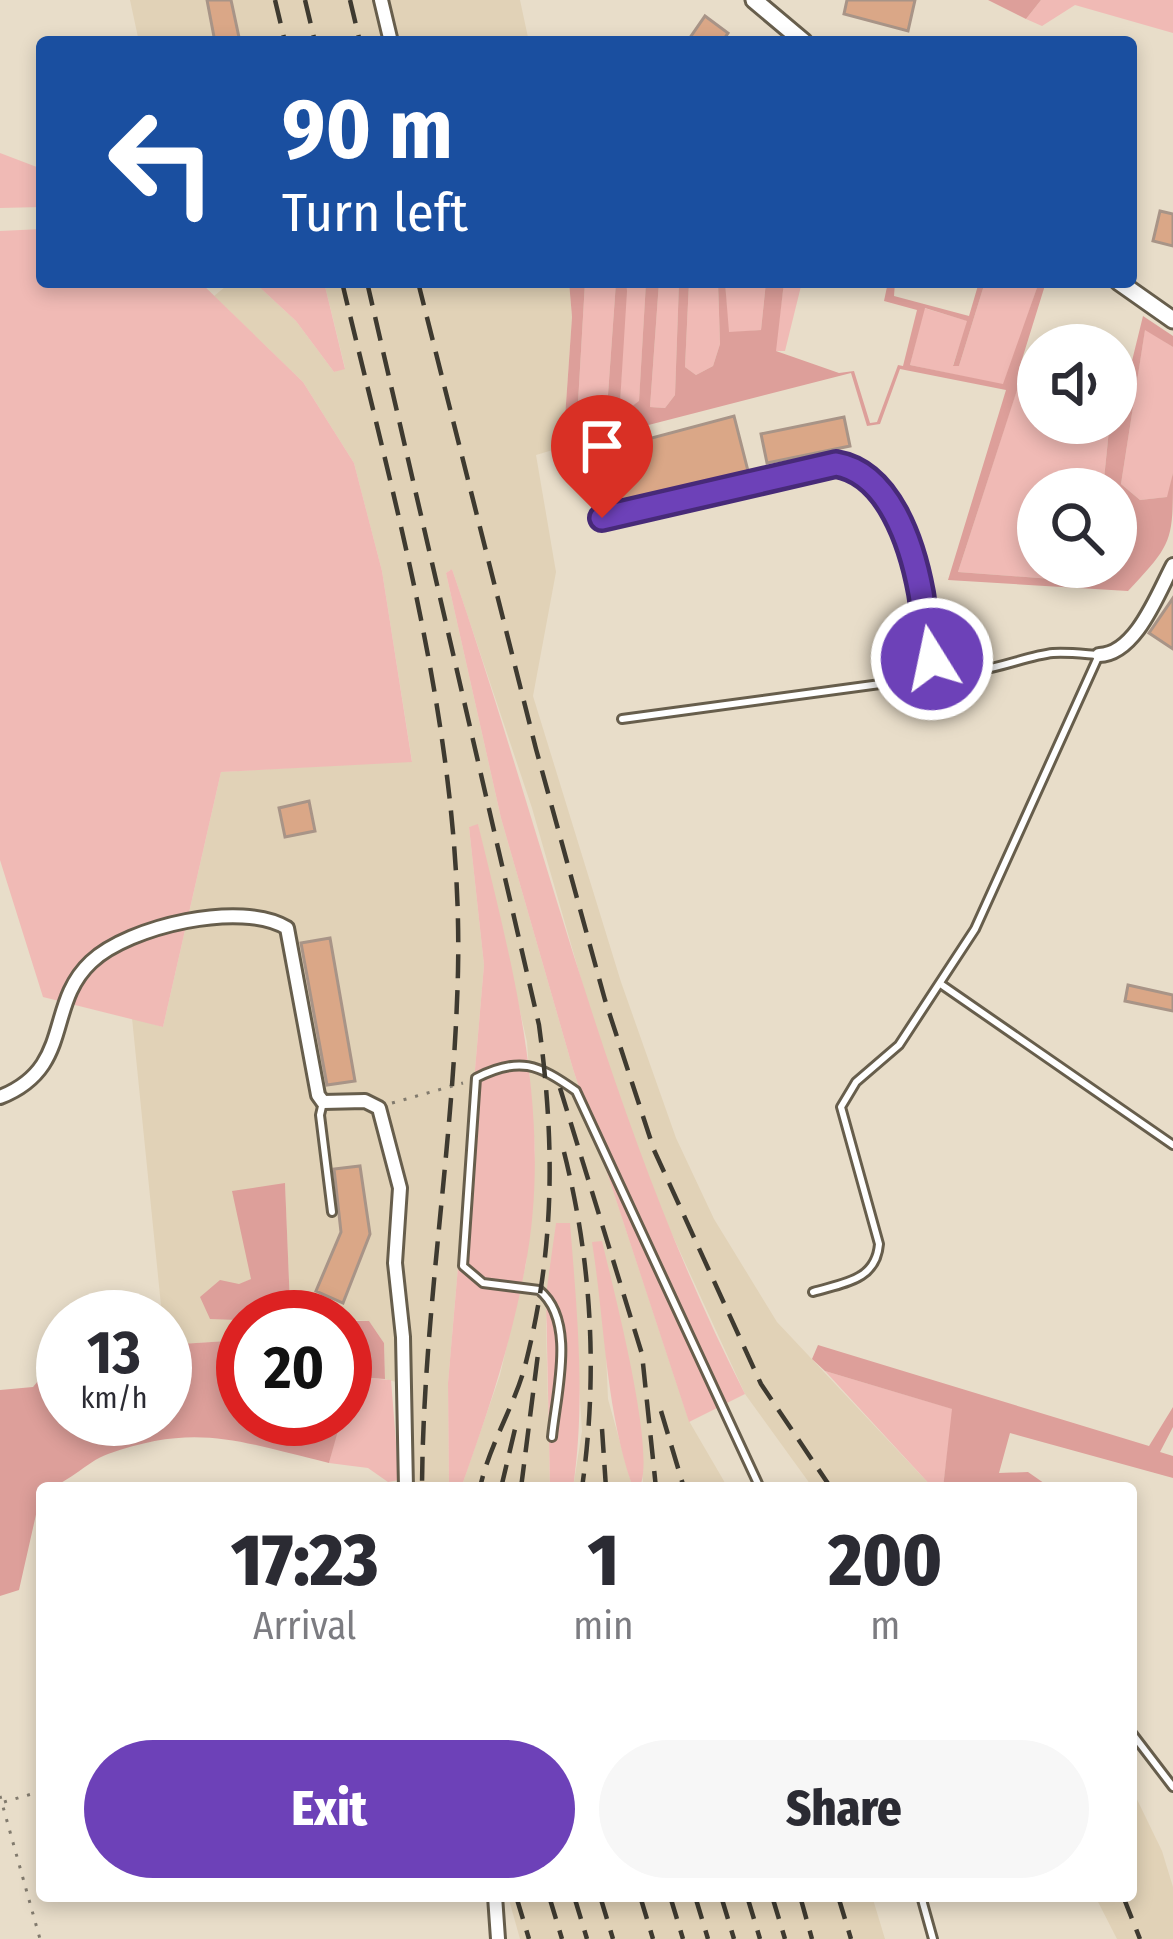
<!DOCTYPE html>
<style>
:root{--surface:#fff;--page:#f7f7f7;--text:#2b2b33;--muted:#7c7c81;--accent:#6d41b8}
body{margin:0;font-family:"Fira Sans Condensed",sans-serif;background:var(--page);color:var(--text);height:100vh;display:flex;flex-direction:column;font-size:45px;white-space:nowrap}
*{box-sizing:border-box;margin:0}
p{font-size:39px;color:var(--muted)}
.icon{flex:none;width:66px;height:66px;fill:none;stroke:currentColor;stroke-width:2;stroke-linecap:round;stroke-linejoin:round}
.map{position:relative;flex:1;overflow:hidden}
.panel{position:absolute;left:36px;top:1482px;width:1101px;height:420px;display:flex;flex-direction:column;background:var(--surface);border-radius:12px;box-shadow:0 6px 18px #0003}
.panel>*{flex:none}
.hud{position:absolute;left:36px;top:36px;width:1101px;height:252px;border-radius:12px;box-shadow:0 6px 18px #0003;background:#1a4fa0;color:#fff;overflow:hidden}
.tools{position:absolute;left:1017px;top:324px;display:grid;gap:24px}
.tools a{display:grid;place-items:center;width:120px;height:120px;border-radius:50%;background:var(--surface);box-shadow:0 6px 18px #0003;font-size:60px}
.speed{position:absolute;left:36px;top:1290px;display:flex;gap:24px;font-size:60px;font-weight:700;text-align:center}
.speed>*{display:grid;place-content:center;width:156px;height:156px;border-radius:50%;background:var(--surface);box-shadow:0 6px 18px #0003;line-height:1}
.speed small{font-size:30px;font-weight:400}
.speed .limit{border:18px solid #d22;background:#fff;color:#111}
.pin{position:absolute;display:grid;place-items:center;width:102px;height:102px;color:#fff;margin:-123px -51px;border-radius:50% 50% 50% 0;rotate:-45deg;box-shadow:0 0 12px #0007}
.pin .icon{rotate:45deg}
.me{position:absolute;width:132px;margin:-66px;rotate:350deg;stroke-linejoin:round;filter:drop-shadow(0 0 9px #0008)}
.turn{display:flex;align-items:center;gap:42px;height:252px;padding:0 48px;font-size:54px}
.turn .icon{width:156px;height:156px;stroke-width:2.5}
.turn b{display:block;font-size:84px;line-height:102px}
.eta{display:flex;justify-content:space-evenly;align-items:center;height:204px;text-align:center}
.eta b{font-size:72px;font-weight:800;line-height:84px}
.button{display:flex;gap:24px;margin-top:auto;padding:24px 48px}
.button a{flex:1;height:138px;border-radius:72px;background:var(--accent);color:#fff;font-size:48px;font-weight:800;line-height:138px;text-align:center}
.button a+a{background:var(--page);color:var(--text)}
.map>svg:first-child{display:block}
.built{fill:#e1d2b7}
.green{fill:#f0bab5}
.forest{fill:#dd9f9a}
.building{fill:#daa787;stroke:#a89487;stroke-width:3}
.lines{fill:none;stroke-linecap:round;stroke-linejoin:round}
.service-casing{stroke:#675e4c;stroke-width:12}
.minor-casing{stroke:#675e4c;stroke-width:18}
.tertiary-casing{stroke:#675e4c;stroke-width:21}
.path{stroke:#817a6d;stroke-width:3;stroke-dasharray:3 9;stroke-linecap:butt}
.service{stroke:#fff;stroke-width:6}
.minor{stroke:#fff;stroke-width:12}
.tertiary{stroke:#fff;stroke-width:15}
.rail{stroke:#3e3a30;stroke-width:4.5;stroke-dasharray:24 12;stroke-linecap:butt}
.route-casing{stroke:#472a78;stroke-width:30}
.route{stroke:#6d41b8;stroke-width:21}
</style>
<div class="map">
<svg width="1173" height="1939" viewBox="0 0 1173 1939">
<rect width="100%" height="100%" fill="#e8ddc9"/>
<path class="built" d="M130,0H520L529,42H139Z
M231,282H254L296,321L334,372L345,368L324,282H569L572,317L563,447L536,455L556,572L533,696L621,982L676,1138L714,1219L777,1322L933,1488H813L745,1394L649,1184L607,1070L532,808L452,569L446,573L501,818L573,1069L689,1421L728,1488H639L643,1482L636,1402L601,1241L608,1399L631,1482L637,1488H573L582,1431L569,1223L556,1224L546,1324L550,1488H461L500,1375L526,1264L535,1150L527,1042L478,825L469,827L484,965L448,1383L449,1488H415L410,1386L385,1379L384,1343L369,1321L305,1317L290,1306L285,1183L252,1279L240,1284L260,1317H243V1340L165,1345L132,1018L163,1027L221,772L412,761L382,571L354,463L303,382L214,296Z
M1131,1787L1162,1851L1173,1887V1939H1117L1095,1896H1131Z
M508,1896H872L885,1939H520Z"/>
<path class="green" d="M1041,0H1173V33L1075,5L1042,26L1026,19Z
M0,153L42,169V207L0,208Z
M42,229V282H200L303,382L354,463L382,571L412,762L221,772L163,1027L43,997L0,860V231Z
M254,282H324L345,369L334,372L296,321Z
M585,282H616L606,423L578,430L577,420Z
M626,282H646L639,402L631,407L620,402Z
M659,282H679L675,395L665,408L650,407Z
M689,282H718L720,344L713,366L696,375L685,367Z
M725,282H766L761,330L728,333Z
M784,282H802L785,351H775Z
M985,282H1039L1004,385L910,365L924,308L968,321L953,365L959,366Z
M1145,329L1173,347V473L1168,497L1140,500L1121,484Z
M1020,380L1038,390V423H1097L1109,430L1103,489H1038V567H1094L1092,582L958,572Z
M452,569C547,846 611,1132 745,1394L689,1422L573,1069L501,818L446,573Z
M478,824C513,968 554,1119 525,1268C511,1344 487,1415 461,1488H449L448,1383L484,965L469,827Z
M556,1223H570C577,1312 586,1399 573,1488H550L546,1295Z
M602,1241C612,1284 658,1457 639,1488L631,1482C605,1403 605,1324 592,1242Z
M825,1371L953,1409L943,1488H933Z
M353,1377L391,1380L399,1480L388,1482L368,1468L329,1463L338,1427L313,1419H345V1382Z"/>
<path class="forest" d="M988,0H1041L1026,19Z
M569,282H585L577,420L579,430L606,423L616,282H626L627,291L620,403L631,407L639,401L646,282H659L650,407L665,408L675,395L679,282H689L685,367L696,375L713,366L720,344L718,282H725L729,332L761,330L766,282H784L776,351L839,373L854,371L870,423L877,422L898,365L903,366L917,310L884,301L888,282H895L894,296L969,316L979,282H985L959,366H953L967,321L925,308L910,365L1003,384L1039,282H1046L1019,369L1038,380V390L1020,381L958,572L1091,582L1094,567H1116V489H1103L1109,430L1097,423L1117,422L1143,316L1173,336V347L1145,330L1121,484L1140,500L1167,497L1173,473C1173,542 1173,543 1128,591L948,580L1006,390L900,369L880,424L867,426L851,373L563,447L572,317Z
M285,1183L290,1305L305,1317H260L256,1309L238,1320L210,1319L200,1297L220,1280L239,1284L251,1279L232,1191Z
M345,1321H369L384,1343L385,1379L353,1377L345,1382Z
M243,1340V1419H313L339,1427L329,1463C240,1442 198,1422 108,1454C85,1462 65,1488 42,1488L19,1590L0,1596V1390L33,1387L63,1351V1419H165V1345Z
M818,1345L1149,1446L1173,1407V1427L1160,1452L1173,1456V1478L1010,1433L999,1473L1028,1472L1051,1488H943L952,1409L825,1371L812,1359Z"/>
<path class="building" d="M207,0H231L240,42H215Z
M847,0H915L908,31L844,14Z
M705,16L728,33L722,42H687Z
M1160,211L1173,214V246L1153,241Z
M1073,328L1098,334L1095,345H1069Z
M734,416L748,471L614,507L599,452Z
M844,417L850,446L767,463L761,434Z
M1173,598V649L1149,633Z
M309,801L315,831L285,837L279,808Z
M330,938L355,1081L327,1085L301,943Z
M1128,985L1173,995V1011L1125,1001Z
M360,1166L370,1234L343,1303L316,1291L341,1232L334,1169Z"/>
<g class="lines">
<defs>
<path id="service" d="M602,518L836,464C933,481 905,652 945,668C977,680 1021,656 1053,653C1068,652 1084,654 1099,655L975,929L899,1045L856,1082L841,1107L879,1244C876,1281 843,1283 813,1292
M622,719L932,677L946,668
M942,985L1173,1145
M323,1102L320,1115L332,1212
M552,1437C556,1394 577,1321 539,1290L483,1283L463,1266L476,1078C519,1056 538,1064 576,1091L760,1488
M1131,1732L1173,1787
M921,1896L933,1939"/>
<path id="minor" d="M381,0L391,42
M1099,655C1136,654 1158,593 1173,565
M0,1097C74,1068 45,1005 91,962C129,926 242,900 287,928L318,1095L323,1102L365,1101L379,1108L400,1188L395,1263L403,1337L406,1488
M495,1896L498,1939"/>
<path id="tertiary" d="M754,0L804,42
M1119,282L1173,320"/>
</defs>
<use href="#service" class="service-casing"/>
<use href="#minor" class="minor-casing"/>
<use href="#tertiary" class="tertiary-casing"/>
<path class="path" d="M392,1103L463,1083
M0,1796L40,1939
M4,1802L42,1791"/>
<use href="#service" class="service"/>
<use href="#minor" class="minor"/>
<use href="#tertiary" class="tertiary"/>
<path class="rail" d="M275,0L285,42
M305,0L315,42
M350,0L360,42
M342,282C395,505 463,739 458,971C454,1144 423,1315 422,1488
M367,282L539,1025C555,1144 555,1249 525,1366C514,1407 489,1445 480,1488
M418,282L536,749L605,1000L654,1150L761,1384L831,1488
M560,1088L642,1354L656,1488
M564,1152C592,1263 598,1375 582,1488
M661,1411L684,1488
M602,1429L606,1488
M501,1488L515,1429
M521,1488L538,1354
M516,1896L529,1939
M549,1896L562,1939
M574,1896L587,1939
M600,1896L613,1939
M640,1896L653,1939
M670,1896L683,1939
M695,1896L708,1939
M721,1896L734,1939
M747,1896L760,1939
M772,1896L785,1939
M800,1896L812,1939
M838,1896L851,1939
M1123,1896L1140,1939"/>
</g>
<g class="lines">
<defs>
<path id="route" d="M602,518L836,464C889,473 912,544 921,593C925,614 921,640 932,659"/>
</defs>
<use href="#route" class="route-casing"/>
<use href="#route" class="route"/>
</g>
</svg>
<div class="tools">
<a><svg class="icon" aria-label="sound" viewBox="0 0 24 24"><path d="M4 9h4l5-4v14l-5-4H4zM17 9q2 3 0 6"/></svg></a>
<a><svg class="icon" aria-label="search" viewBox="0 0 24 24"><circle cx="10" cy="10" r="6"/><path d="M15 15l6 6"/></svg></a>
</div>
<div class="speed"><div>13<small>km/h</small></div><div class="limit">20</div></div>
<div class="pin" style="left:602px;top:518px;background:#d93025"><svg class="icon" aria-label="arrive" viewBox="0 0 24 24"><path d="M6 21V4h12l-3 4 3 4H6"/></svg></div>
<svg class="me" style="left:932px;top:659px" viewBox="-20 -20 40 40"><circle r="17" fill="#6d41b8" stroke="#fff" stroke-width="3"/><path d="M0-11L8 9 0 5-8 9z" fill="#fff"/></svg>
<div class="hud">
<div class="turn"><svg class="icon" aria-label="left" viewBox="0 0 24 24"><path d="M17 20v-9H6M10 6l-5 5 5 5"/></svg><div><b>90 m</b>Turn left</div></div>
</div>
<section class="panel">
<div class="eta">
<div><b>17:23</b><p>Arrival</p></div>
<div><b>1</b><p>min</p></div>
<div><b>200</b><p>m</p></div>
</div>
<div class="button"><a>Exit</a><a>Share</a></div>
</section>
</div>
